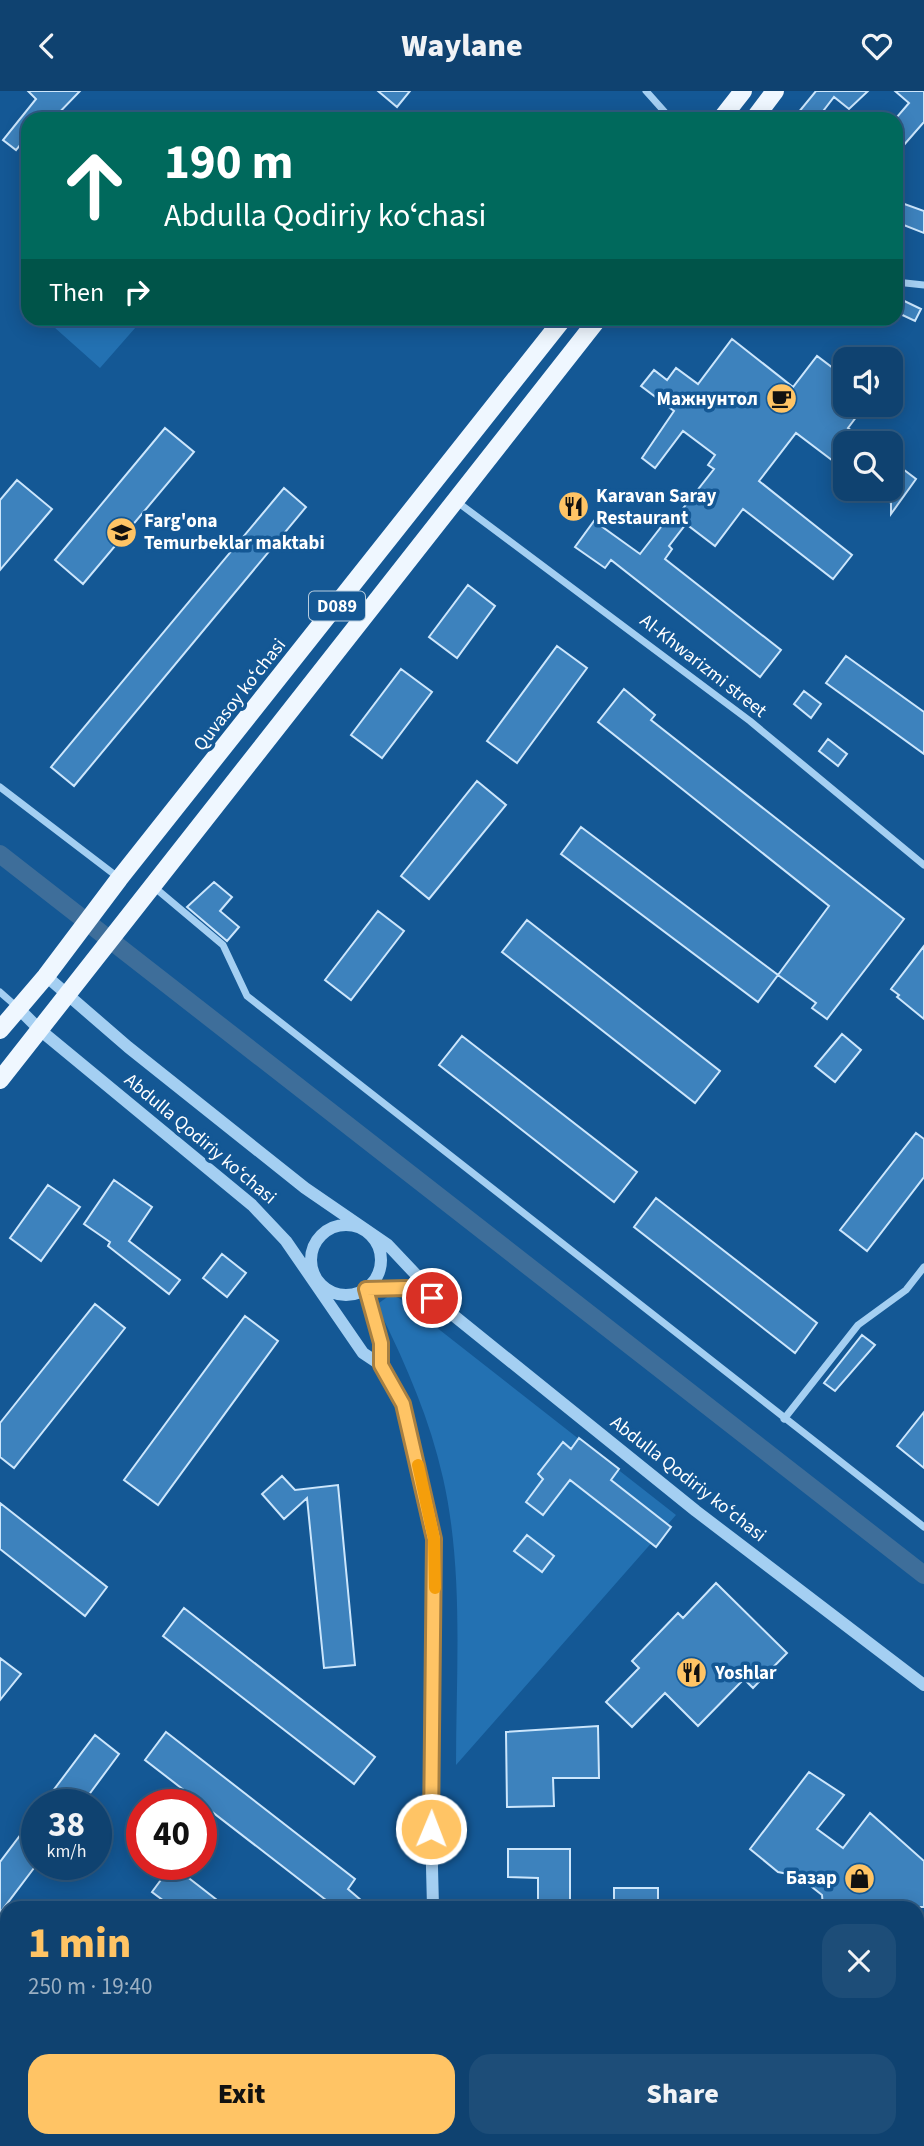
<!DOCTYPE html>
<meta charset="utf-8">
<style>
:root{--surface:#0f4270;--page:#1d4d78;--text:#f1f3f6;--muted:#9bb0c3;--line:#2f5b83;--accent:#ffc465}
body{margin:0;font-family:"Source Sans 3",sans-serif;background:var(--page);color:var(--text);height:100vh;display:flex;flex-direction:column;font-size:26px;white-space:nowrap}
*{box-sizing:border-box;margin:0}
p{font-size:23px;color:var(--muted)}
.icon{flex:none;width:38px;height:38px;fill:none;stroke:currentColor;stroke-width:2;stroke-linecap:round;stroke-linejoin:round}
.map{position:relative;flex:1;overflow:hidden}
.details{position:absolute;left:0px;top:1810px;width:924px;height:247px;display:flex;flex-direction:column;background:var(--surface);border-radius:21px 21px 0 0;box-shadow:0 4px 18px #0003,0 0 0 2px var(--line)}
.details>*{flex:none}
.hud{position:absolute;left:21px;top:21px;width:882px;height:214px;border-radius:21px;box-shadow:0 4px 18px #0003,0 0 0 2px var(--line);background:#00695c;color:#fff;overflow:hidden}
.fabs{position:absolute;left:833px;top:256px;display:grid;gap:14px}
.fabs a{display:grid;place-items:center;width:70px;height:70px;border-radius:14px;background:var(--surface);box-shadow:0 4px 18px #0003,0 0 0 2px var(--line);font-size:35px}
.speed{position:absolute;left:21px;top:1698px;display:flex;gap:14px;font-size:35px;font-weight:700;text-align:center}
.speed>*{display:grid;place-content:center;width:91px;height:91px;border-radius:50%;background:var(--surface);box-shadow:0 4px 18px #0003,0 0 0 2px var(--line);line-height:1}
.speed small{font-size:18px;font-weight:400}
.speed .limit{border:10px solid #d22;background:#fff;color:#111}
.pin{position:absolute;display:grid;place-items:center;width:60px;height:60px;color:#fff;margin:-30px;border:4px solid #fff;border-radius:50%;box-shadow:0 2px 7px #0007}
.me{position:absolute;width:77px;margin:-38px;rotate:1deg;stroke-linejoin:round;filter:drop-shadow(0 0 5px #0008)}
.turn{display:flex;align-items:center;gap:24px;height:147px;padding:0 28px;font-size:32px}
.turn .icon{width:91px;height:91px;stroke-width:2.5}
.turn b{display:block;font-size:49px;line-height:60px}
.then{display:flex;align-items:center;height:66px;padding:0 28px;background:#0003;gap:14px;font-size:26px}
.round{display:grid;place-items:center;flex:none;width:74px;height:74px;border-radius:21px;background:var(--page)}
.overview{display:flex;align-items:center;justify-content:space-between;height:119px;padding:0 28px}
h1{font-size:42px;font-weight:800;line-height:52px;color:var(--accent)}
.cta{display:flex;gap:14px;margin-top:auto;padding:14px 28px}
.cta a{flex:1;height:80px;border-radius:21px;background:var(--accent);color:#111;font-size:28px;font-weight:800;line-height:80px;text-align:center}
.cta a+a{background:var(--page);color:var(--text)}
header{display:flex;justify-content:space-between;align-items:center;height:91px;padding:0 28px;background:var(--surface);font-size:32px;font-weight:800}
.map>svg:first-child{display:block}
.green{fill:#2371b2}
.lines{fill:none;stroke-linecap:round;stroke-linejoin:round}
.canal{stroke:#3e6e9a;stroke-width:18}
.building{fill:#3d82bd;stroke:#cce6fc;stroke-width:2}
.minor{stroke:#a4cff2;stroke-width:7}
.tertiary{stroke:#a4cff2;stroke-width:12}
.primary{stroke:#eff7ff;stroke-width:18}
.route-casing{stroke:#a67f42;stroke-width:18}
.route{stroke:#ffc465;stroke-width:12}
.slow{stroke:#f59e0b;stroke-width:12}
.labels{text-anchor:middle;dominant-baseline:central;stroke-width:7;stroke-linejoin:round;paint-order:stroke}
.shield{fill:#145895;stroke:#b8cddf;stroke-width:2}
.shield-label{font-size:18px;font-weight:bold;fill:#fff}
.poi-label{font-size:19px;font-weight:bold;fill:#fff;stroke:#145895;text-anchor:start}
.street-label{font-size:19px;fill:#fff;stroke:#145895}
</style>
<header><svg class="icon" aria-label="back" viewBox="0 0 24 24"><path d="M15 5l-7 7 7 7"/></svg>Waylane<svg class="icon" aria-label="heart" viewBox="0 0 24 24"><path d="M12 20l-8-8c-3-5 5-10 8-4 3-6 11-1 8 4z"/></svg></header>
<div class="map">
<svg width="924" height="2055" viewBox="0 0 924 2055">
<rect width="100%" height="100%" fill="#145895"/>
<path class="green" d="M45,228H143L100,277Z
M390,1204L399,1207L676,1424L456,1674C456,1580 464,1480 443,1387C430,1329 407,1276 381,1223L379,1212Z"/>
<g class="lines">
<path class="canal" d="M0,763L924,1484"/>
</g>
<path class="building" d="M28,0H80L53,28H28V44L16,59L3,49L36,8Z
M378,0H410L397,16Z
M816,0H868L849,18L834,6L817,28H793Z
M895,0H924V31L896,63V27L909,12Z
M896,110L924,120V142L896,131Z
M896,206L921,218L915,230L896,221Z
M732,248L793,296L817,265L837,280L845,268V313H866L848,337L868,352H845V379L796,342L759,390L852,464L833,488L743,418L715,455L686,433L669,455L672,458L665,468L781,559L760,586L611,469L605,477L575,456L594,430L640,463L672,422L684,431L677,425L714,378L708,374L715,364L683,340L655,377L642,367L674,320L641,295L654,279L667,289L676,277L698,293Z
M165,337L194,361L83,493L55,469Z
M891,369L916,388L891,423V412L870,397H891Z
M17,389L52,418L0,479V409Z
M284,397L306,416L74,695L51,676Z
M468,494L495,515L457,567L429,546Z
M557,555L587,577L517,672L487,650Z
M846,565L924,621V663L826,592Z
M401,578L432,601L382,667L351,644Z
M624,598L655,624L651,629L904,828L827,928L812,917L816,912L778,884L829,815L598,631Z
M804,600L821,613L811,627L794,613Z
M828,648L847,663L838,675L819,660Z
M477,690L506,714L429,808L401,785Z
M581,736L778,884L758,911L561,763Z
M214,791L232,806L220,820L239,836L227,850L187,816Z
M378,820L404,840L351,909L325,889Z
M527,829L720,980L695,1012L502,861Z
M924,855V928L897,906L899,904L891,898Z
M842,943L861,959L835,991L815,975Z
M462,945L637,1081L614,1111L439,974Z
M916,1042L924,1048V1086L867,1160L840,1139Z
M114,1089L152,1116L129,1150L180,1189L169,1203L108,1155L110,1151L84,1133Z
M48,1094L80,1116L41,1170L10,1147Z
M656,1107L817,1232L795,1262L634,1136Z
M222,1163L246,1182L227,1206L203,1187Z
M95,1213L125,1237L14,1377L0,1366V1332Z
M245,1225L278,1250L158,1414L124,1389Z
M862,1244L875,1254L835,1300L824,1292Z
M924,1321V1377L897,1355Z
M579,1347L619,1378L611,1389L671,1436L656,1456L570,1389L543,1424L526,1411L543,1388L538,1383L563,1351L571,1358Z
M282,1385L295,1399L338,1394L355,1574L324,1577L307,1407L284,1428L262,1403Z
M0,1412L107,1496L85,1525L0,1458Z
M527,1444L554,1465L542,1481L514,1460Z
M716,1492L787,1562L753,1597L744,1588L698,1635L665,1602L632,1636L606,1611L639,1577L632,1570L678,1522L683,1527Z
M184,1517L375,1666L354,1693L163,1545Z
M0,1567L21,1583L0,1609Z
M598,1635L599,1687H553L554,1715L507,1716L506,1641Z
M166,1641L355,1788L348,1798L369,1816H335L145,1669Z
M95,1644L119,1663L82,1713H43Z
M809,1681L844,1704L817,1738L843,1757L870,1722L924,1770V1816H823L822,1804L798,1785L778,1781L750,1758Z
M37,1722V1773L0,1822V1771Z
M508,1758H570V1816H538V1787L508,1786Z
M172,1774L226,1816H172L152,1801Z
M614,1797H658V1816H614Z"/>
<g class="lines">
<path class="minor" d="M646,0L671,28
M896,191L924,194
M456,410L750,630L924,774
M0,696L119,787
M154,796L223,854L247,905L924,1436
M0,901L17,916
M784,1328L858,1234L906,1199L924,1176"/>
<path class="tertiary" d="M46,885L128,956L305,1097L388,1154L421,1189L432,1207
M17,916L40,939L252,1114L286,1150L363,1262L381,1274L403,1313L434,1448L431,1737L433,1816
M311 1169a35 35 0 1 1 70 0a35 35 0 1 1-70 0Z
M381,1274V1252L366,1198L407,1197L432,1207L696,1420L924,1594
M438,2049V2055"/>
<path class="primary" d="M721,28L743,0
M754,28L775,0
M0,939L46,885L119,788L563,228
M0,989L598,228"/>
</g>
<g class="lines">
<defs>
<path id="route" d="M431,1738L434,1448L403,1313L381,1274V1252L366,1198L407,1197L432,1207"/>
</defs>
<use href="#route" class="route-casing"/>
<use href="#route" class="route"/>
<path class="slow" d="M418,1374L434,1448L435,1497"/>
</g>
<defs>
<symbol id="cafe-disc" viewBox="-11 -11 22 22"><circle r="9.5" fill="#ffc465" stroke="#145895"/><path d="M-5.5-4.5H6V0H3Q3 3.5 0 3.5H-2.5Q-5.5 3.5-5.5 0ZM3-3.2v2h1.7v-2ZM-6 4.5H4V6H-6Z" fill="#111"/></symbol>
<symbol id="restaurant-disc" viewBox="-11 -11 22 22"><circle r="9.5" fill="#ffc465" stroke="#145895"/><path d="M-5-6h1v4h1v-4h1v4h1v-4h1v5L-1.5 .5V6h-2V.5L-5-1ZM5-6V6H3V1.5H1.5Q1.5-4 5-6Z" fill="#111"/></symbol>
<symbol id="university-disc" viewBox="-11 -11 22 22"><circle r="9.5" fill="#ffc465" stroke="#145895"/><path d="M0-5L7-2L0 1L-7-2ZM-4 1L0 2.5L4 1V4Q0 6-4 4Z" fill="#111"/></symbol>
<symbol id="shop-disc" viewBox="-11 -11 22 22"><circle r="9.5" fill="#ffc465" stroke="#145895"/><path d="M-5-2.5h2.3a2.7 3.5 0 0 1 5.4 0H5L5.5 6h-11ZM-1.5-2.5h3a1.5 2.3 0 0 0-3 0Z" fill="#111"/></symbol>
</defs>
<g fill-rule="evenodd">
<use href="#cafe-disc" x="764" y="290" width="35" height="35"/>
<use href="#restaurant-disc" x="556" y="398" width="35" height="35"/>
<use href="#university-disc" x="104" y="424" width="35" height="35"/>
<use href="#restaurant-disc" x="674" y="1564" width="35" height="35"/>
<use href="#shop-disc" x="842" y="1770" width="35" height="35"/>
</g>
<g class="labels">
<rect class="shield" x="309" y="500.5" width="56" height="29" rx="5"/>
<g class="shield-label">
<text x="337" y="515">D089</text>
</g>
<g class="poi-label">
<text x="758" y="308" text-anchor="end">Мажнунтол</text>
<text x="596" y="405">Karavan Saray<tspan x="596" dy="22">Restaurant</tspan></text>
<text x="144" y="430">Farg'ona<tspan x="144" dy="22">Temurbeklar maktabi</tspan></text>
<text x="715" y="1582">Yoshlar</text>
<text x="837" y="1787" text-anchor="end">Базар</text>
</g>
<g class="street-label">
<text transform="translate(703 575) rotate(38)">Al-Khwarizmi street</text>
<text transform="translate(240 604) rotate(-52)">Quvasoy koʻchasi</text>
<text transform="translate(200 1048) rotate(40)">Abdulla Qodiriy koʻchasi</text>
<text transform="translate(688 1388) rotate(38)">Abdulla Qodiriy koʻchasi</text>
</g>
</g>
</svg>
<div class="fabs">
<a><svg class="icon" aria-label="sound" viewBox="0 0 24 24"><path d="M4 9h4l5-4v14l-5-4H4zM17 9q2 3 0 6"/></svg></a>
<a><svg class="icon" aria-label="search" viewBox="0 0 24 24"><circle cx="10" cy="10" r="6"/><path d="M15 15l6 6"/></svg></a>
</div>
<div class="speed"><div>38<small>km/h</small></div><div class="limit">40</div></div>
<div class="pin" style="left:432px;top:1207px;background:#d93025"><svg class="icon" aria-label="arrive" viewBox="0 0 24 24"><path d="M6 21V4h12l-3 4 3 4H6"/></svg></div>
<svg class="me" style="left:431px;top:1738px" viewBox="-20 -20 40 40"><circle r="17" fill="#ffc465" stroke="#fff" stroke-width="3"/><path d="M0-11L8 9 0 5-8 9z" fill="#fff"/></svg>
<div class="hud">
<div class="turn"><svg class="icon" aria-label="ahead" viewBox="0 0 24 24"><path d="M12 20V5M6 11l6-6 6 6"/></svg><div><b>190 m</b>Abdulla Qodiriy koʻchasi</div></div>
<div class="then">Then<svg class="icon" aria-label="right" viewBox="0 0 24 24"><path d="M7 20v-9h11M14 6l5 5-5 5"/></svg></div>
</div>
<section class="details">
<div class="overview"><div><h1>1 min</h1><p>250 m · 19:40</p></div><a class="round"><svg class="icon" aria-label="close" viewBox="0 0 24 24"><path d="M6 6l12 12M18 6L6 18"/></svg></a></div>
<div class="cta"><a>Exit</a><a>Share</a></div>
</section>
</div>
